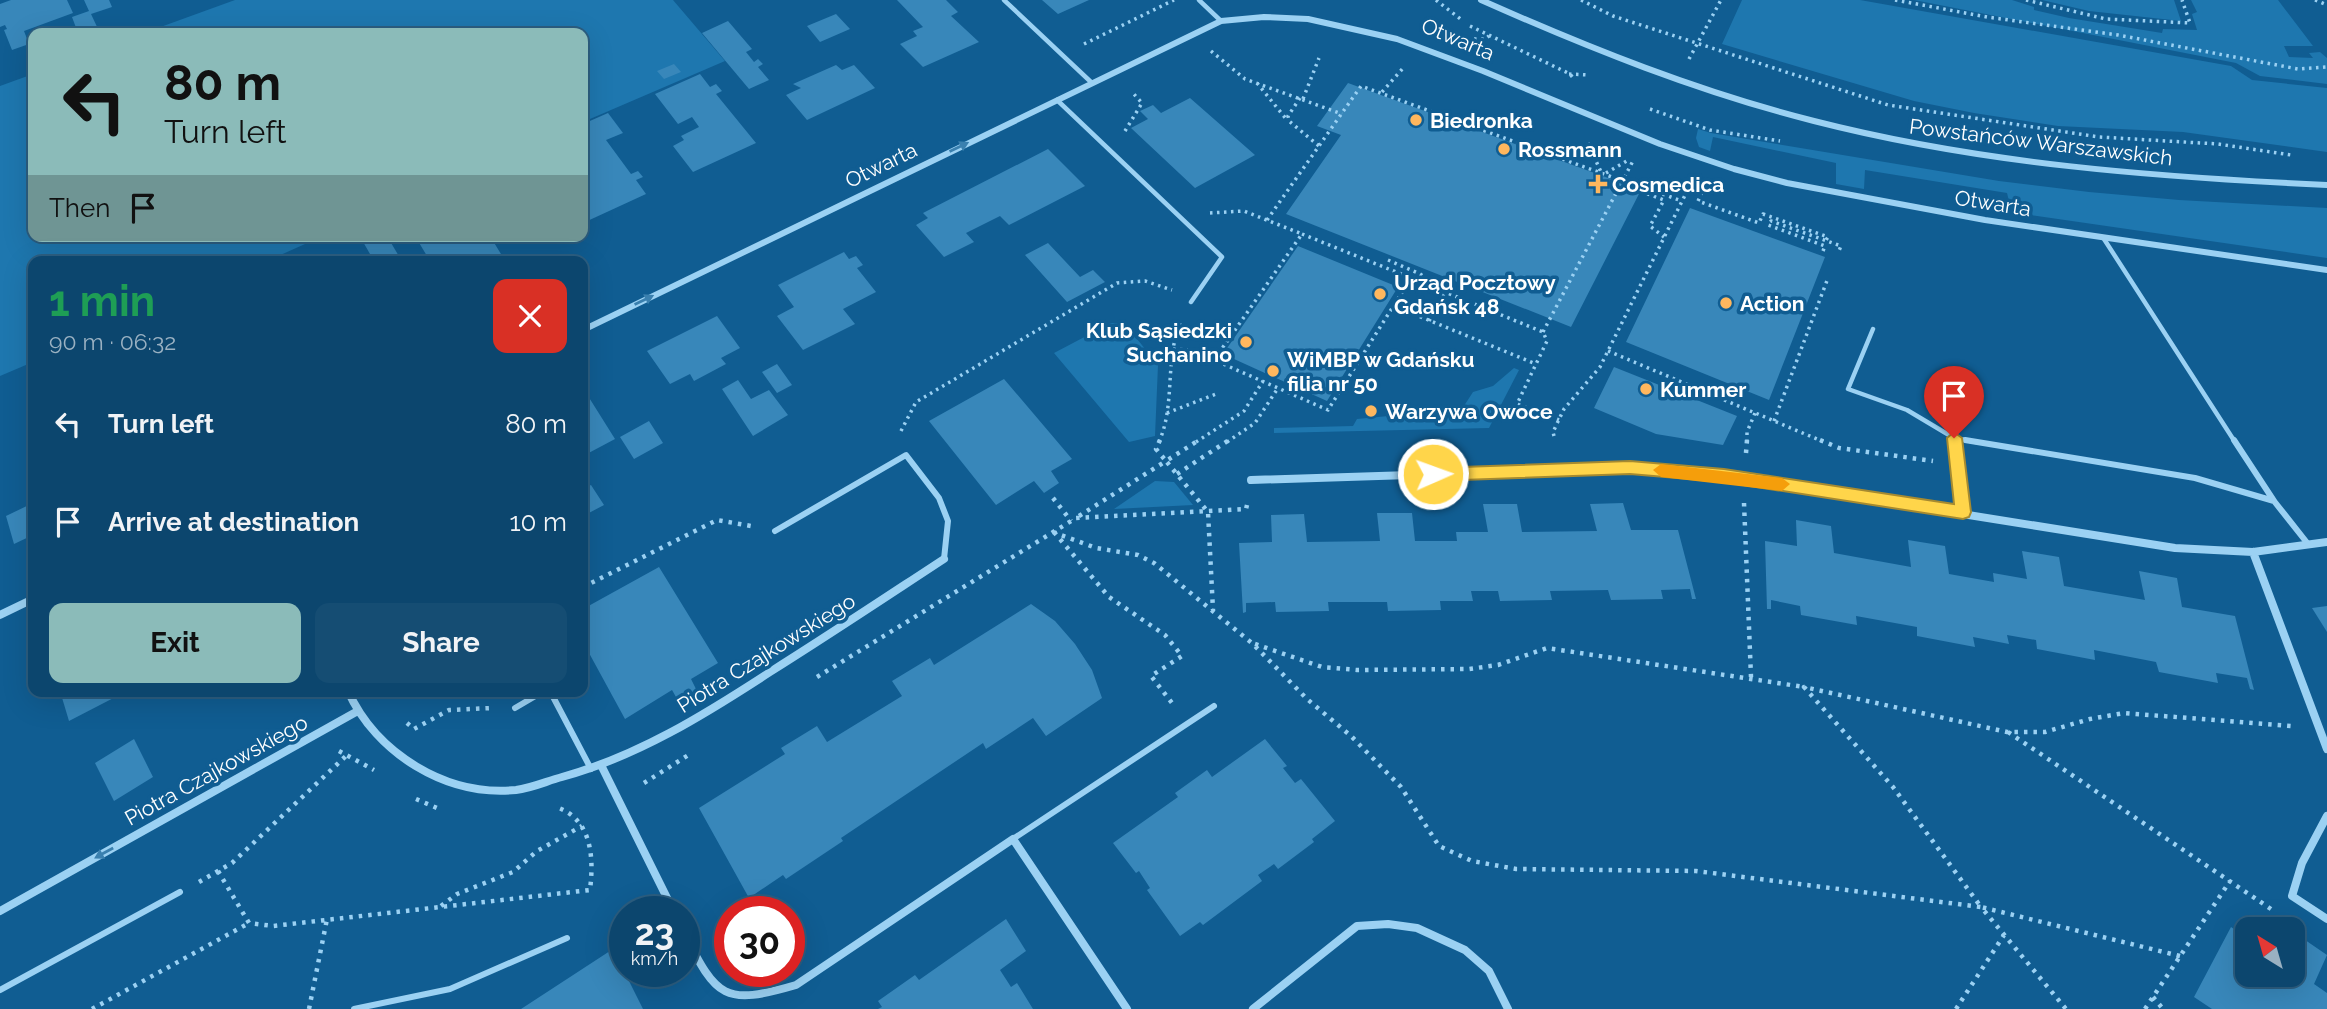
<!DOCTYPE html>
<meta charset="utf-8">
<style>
:root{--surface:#0c466e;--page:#154d73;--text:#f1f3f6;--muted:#9ab1c2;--line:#2c5e81;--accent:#8bbbb9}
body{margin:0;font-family:Raleway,sans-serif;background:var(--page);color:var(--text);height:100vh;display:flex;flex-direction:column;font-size:26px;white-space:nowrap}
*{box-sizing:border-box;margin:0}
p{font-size:23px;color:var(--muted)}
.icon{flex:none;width:38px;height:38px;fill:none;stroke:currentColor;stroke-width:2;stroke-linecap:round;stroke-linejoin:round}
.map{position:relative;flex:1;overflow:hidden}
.details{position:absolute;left:28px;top:256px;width:560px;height:441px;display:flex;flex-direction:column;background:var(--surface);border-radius:14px;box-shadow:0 7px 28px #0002,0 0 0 2px var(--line)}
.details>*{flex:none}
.guide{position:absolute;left:28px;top:28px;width:560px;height:214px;border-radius:14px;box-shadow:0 7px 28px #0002,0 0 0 2px var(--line);background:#8bbbb9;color:#111;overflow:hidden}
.needle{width:46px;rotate:323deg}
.tools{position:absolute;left:2235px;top:917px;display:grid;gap:14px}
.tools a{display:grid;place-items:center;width:70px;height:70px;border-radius:14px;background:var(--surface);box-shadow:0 7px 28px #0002,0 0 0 2px var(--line);font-size:35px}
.speed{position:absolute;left:609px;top:896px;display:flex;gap:14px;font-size:35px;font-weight:700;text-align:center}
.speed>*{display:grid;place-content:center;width:91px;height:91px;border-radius:50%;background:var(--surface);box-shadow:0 7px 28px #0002,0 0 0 2px var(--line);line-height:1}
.speed small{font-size:18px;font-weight:400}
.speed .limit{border:10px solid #d22;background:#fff;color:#111}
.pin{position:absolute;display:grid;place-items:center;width:60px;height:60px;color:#fff;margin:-72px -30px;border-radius:50% 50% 50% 0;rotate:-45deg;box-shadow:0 0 7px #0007}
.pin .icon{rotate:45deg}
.me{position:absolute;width:77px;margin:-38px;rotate:88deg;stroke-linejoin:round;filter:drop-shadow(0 0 5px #0008)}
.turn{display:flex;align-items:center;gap:24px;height:147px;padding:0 21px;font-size:32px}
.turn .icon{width:91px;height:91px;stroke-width:2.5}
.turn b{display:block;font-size:49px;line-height:60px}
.then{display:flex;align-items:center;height:66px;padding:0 21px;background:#0003;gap:14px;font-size:26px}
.round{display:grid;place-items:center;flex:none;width:74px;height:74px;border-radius:14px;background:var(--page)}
.head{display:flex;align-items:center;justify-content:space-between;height:119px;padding:0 21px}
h1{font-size:42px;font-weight:700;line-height:52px;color:#1e9e55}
.primary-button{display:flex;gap:14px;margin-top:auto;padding:14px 21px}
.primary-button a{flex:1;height:80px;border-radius:14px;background:var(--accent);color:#111;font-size:28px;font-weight:700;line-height:80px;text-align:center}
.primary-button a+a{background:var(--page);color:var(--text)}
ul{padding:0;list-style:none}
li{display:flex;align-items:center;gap:21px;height:98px;padding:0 21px}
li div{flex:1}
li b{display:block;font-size:26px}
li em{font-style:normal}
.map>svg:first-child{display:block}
.green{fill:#1e77af}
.building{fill:#3887ba}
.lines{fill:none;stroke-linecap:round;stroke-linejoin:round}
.path-far1{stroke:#9bd1f3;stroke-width:3.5;stroke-dasharray:2.5 4.5;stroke-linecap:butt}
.path{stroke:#9bd1f3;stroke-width:4.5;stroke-dasharray:3.5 6;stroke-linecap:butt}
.lane-far1{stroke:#9bd1f3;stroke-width:4.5}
.lane{stroke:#9bd1f3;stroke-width:6}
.street-far1{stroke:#9bd1f3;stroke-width:6}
.street{stroke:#9bd1f3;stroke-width:8}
.oneway{fill:#3a80af}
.route{fill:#ffd54a;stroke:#a68a30;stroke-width:2}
.slow{fill:#f59e0b}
.poi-dot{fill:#ffb75e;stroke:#105d92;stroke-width:2.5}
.labels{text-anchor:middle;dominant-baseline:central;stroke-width:7;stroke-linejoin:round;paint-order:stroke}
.street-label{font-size:21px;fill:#fff;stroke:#105d92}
.poi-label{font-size:21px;font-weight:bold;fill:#fff;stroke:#105d92;text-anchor:start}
</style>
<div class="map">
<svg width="2327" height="1009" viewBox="0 0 2327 1009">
<rect width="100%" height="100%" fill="#105d92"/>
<path class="green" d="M235,0H673L725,61L583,122V33H144Z
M1742,0H1860L2231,66L2252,80L2327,88V152L2183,132L2058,126L1974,113L1914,101L1722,44Z
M1914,0H2012L2034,7V10L2069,18L2162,33L2163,29L2197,30L2192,14L2197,12L2191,0H2278L2313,46H2284L2289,57L2313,58L2309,53L2320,52L2327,58V84L2260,76L2236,63Z
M2042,0H2174L2181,21L2089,11Z
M33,74V236H323L267,261H33V362L0,376V86Z
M1698,129L1711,133L1999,181L2089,192L2179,200L2327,208V258L2031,215L2009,201L2007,193L1865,170L1864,189L1836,184V163L1713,137L1710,151L1699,147L1696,138Z
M1111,323L1125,324L1158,365L1155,436L1129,442L1054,353Z
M1514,368L1519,370L1489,428L1274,433V428L1353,426L1357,419L1462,409L1473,392L1493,386Z
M1155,481L1174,482L1193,505L1114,509Z"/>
<path class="building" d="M11,0H67L73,13L24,31L29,44L12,50L4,30L7,29L5,25L0,27V4Z
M84,0H109L112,7L91,14L99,31L78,33L72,17L89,11Z
M897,0H946L958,12L951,16L979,42L923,67L900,44L917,36L913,31L923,27Z
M1042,0H1089L1058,14Z
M836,14L850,29L820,42L807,26Z
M728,21L752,49L746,52L754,62L758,59L763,64L758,67L769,80L749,89L702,33Z
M674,64L681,72L664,79L657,71Z
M836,65L842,70L854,65L875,88L807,120L786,95L801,88L793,84Z
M700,74L710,87L716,84L722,91L716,94L756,143L693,172L673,146L684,140L681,136L699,127L692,117L678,124L655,94Z
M1348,83L1641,190L1571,327L1286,214L1341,135L1317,126Z
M1190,98L1255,155L1195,188L1131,128L1148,119L1140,111L1153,105L1161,113Z
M608,113L623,133L606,140L631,174L638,171L643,177L636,180L646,194L583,223V186L590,182L583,171L588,168L583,160V124Z
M1048,149L1085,186L1009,225L1000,216L966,233L974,242L944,257L916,225L928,218L923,213Z
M1690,208L1825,257L1769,400L1626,342Z
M371,236H387L400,258L374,261L362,240Z
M415,236H490L504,259L416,261L427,256Z
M1048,243L1080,277L1093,270L1105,282L1067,302L1025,255Z
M1298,246L1398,287L1327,401L1223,354Z
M844,252L849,259L856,256L863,265L857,268L876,292L843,309L855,324L803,350L777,316L794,307L778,285Z
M717,316L740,348L721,358L726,364L694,381L690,374L670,384L647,351Z
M777,364L792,385L777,393L762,372Z
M1614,367L1737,416L1723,445L1656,434L1594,408Z
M1004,379L1072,459L1051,471L1059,483L1044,493L1034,481L996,505L929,421Z
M738,380L751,399L769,390L788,415L753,436L722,389Z
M583,388L615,439L583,456Z
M649,421L663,443L634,459L620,437Z
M591,485L604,505L587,514L583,508V489Z
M33,503V535L14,544L6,516Z
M1623,503L1631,530H1678L1696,599H1692L1690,589L1661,590L1663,599L1611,600L1608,590L1550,591L1552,600L1500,601L1498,591H1471L1473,601H1440L1441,610L1388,611L1387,602H1328L1329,611L1276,612L1275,602L1246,603V612L1243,613L1239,543L1272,542L1271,515L1304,514L1307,542L1380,541L1377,513H1412L1415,541H1457L1456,532H1488L1483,504H1517L1522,532L1597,531L1590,504Z
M1796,520L1831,526L1834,553L1911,567L1908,540L1945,546L1949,574L1994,582L1993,573L2027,579L2022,551L2059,557L2064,586L2145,600L2139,571L2177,578L2182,607L2235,616L2254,690L2250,689L2247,678L2216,673L2218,683L2159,672L2156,662L2094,650L2095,660L2037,649L2036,640L2007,635L2009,644L1973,637L1975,647L1917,636V627L1856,616L1857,625L1801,615L1800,606L1771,600V609H1767L1765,541L1797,546Z
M659,567L718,663L691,679L698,693L680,704L672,690L625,719L583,642V609Z
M1031,604L1055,621L1075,644L1092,670L1102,698L1046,736L1033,718L986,749L983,743L841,838L843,841L786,879L783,875L749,898L699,808L785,754L781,748L817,726L827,742L902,696L892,681L930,658L934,665Z
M2327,606V632L2312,608Z
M60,691H127L69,721Z
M134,739L153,777L114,801L95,763Z
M1265,739L1287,766L1283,768L1295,783L1301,779L1335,821L1312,839L1314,842L1278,869L1274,864L1258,875L1262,881L1203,925L1200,922L1180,936L1147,890L1150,888L1139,871L1136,873L1113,843L1178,797L1175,793L1207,770L1212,777Z
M1006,919L1026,951L1000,970L1011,987L1017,983L1033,1009H878L882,1007L878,1001L915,975L919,980Z
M2231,927L2247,938V975H2292V931L2327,955L2314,984L2327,993V1009H2212L2194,997Z
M613,949L643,1009H521Z"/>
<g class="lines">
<path class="path-far1" d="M1436,0L1463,21
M1581,0L1613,16L1888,105L2099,137L2218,144L2291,155
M1895,0L1987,17L2118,35L2298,69L2327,67
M2026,0L2106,19L2190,23L2182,0
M2315,0L2327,5
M1470,26L1570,74L1574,79
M1474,39H1485L1489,36
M1084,44L1174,0
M1211,51L1245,79L1342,114
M1689,59L1721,0
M1569,74L1588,75
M1257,83L1287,120
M1382,92L1404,67
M1300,98L1288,116L1289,121L1319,146
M1303,99L1319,58
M1650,109L1710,130L1780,141
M1125,131L1142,103L1132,92
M1588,143L1601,172
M1606,173L1630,159
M1623,180L1682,201
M1621,184L1664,200L1650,226L1664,237
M1705,186L1698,201L1759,223L1763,214L1828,237L1826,240
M1210,213L1244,211L1302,234
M1267,220L1361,86L1623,181
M1302,234L1411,278L1328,410L1214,360Z
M1823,251L1825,246L1768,225L1771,221L1841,246L1838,253
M1388,260L1420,274L1445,292L1543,332L1547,341L1517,404L1559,420
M1394,306L1536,364
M1429,321L1445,292
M1543,332L1634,159
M1173,349L1191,350L1214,360
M1608,351L1824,442
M1167,413L1216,394
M1774,421L1828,278
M901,431L916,402L1117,283L1145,281L1172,290
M1554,436L1553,432L1564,409L1600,367L1692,181
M1159,442C1176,403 1164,360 1181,321
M1196,442L1244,411L1263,381
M1227,442L1255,423L1278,388
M1747,442V432L1755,413"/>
<path class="path" d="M1160,440L1156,449L1166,461L1199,440
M1820,440L1839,448L1933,461
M1746,453L1747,440
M1177,474L1229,440
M1053,498L1071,521
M1744,503L1751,677
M1079,516L1166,461L1208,512L1213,610
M1053,532L1096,548L1138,555L1154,563L1253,644L1307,699L1351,736L1401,787L1439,846L1472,861L1516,869L1696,871L1981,907L2066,1009
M1054,532L1109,597L1165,635L1182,656L1151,676L1172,703
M583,587L717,520L751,526
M1255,644L1322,667L1357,670L1469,669L1498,665L1547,648L1804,687
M817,677L1076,518L1246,509L1247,505
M407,723L414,729L449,710L493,708
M2008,732L2271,909
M339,751L374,770
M644,783L690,754
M416,799L437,808
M218,871L249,923L273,926L590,890C594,857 592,819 556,807
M199,882L232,863L347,755
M441,906L457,894L513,872L537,851L582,826
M2180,956L1981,907L1893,787L1804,687L2007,732H2045L2090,719L2124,713L2291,726
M2153,997L2163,1009
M92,1009L249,923
M309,1009L327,919
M1956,1009L2004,935
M2145,1009L2230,881"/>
<path class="lane-far1" d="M1004,0L1092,83
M1199,0L1221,21
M1057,100L1222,257L1191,302
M2104,239L2235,442
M1873,329L1848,389L1907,410L1954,438L1976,442
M1954,438V442"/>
<path class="lane" d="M1954,440L1963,512
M1965,440L2195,478L2274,501
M2234,440L2274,501L2308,544
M775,531L906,455L939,498L948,521L944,559
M550,691L591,769
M515,708L544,691
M1013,839L1214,706
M0,990L180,892
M354,1009L450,989L567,938"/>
<path class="street-far1" d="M1481,0C1589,48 1699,92 1814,121C1982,164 2155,177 2327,185
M583,330L1221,21L1264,17L1308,19L1397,39L1483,71L1660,144L1734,169L1787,183L1985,220L2327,270"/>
<path class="street" d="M1251,480L1630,468L1724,476L2175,548L2253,552L2327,542
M2253,552L2327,749
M0,615L33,599
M348,691C376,753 446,797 516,790C532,788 547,781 562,777C638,756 704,715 770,672C829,635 886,597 944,559
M601,765L674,912
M2327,816L2302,863L2292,896L2327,919
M0,911L356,712
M684,933C717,998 724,1006 796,985L1013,839L1127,1009
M1253,1009L1357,926L1388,924L1417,928L1465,950L1489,971L1508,1009"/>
</g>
<defs><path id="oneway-solid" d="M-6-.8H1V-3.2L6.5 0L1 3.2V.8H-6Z" transform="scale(1.75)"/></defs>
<g class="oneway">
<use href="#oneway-solid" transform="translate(959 147) rotate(-26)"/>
<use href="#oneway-solid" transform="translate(644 300) rotate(-26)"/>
<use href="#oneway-solid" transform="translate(104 853) rotate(151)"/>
</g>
<path class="route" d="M1954,432L1962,438L1971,512L1969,517L1963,519L1724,482L1630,474L1433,481L1426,474L1433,468L1630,461L1724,469L1954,504L1947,438Z"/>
<path class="slow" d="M1661,464L1782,478L1790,484L1782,491L1661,477L1653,470Z"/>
<g class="poi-dot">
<circle cx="1416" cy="120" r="7"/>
<circle cx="1504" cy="149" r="7"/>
<path d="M1594.5 173.5h7v7h7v7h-7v7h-7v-7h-7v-7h7z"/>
<circle cx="1380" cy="294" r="7"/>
<circle cx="1726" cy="303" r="7"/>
<circle cx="1246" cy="342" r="7"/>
<circle cx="1273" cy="371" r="7"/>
<circle cx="1646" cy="389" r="7"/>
<circle cx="1371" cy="411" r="7"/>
</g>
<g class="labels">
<g class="street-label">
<text transform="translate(1458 39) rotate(23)">Otwarta</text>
<text transform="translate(2041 142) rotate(7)">Powstańców Warszawskich</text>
<text transform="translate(881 165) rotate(-26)">Otwarta</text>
<text transform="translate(1993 203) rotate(9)">Otwarta</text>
<text transform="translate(766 653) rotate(-32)">Piotra Czajkowskiego</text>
<text transform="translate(216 770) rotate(-29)">Piotra Czajkowskiego</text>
</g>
<g class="poi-label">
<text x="1430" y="120">Biedronka</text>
<text x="1518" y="149">Rossmann</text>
<text x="1612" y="184">Cosmedica</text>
<text x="1394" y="282">Urząd Pocztowy<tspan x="1394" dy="24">Gdańsk 48</tspan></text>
<text x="1740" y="303">Action</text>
<text x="1232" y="330" text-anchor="end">Klub Sąsiedzki<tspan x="1232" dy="24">Suchanino</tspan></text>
<text x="1287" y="359">WiMBP w Gdańsku<tspan x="1287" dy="24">filia nr 50</tspan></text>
<text x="1660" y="389">Kummer</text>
<text x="1385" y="411">Warzywa Owoce</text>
</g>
</g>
</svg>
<div class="tools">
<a><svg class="needle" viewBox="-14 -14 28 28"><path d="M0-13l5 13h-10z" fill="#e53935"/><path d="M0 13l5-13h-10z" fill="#9ab1c2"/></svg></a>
</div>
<div class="speed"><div>23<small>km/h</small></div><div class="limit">30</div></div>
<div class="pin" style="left:1954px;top:438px;background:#d93025"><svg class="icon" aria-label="arrive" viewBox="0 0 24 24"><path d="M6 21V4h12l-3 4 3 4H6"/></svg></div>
<svg class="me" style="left:1433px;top:474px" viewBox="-20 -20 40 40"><circle r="17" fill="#ffd54a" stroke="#fff" stroke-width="3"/><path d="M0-11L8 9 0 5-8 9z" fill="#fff"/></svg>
<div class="guide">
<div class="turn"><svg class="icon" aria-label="left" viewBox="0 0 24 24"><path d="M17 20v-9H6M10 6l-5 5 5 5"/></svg><div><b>80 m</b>Turn left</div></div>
<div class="then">Then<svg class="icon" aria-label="arrive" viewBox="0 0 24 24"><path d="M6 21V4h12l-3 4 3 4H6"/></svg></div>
</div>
<section class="details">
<div class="head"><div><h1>1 min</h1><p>90 m · 06:32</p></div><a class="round" style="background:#d93025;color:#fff"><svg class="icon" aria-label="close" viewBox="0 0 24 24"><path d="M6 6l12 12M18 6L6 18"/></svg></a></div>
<ul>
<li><svg class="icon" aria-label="left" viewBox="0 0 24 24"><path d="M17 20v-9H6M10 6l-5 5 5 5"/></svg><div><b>Turn left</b></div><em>80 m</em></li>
<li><svg class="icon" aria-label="arrive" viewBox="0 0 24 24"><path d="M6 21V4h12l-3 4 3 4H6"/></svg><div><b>Arrive at destination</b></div><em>10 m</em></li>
</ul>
<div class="primary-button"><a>Exit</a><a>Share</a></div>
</section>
</div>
